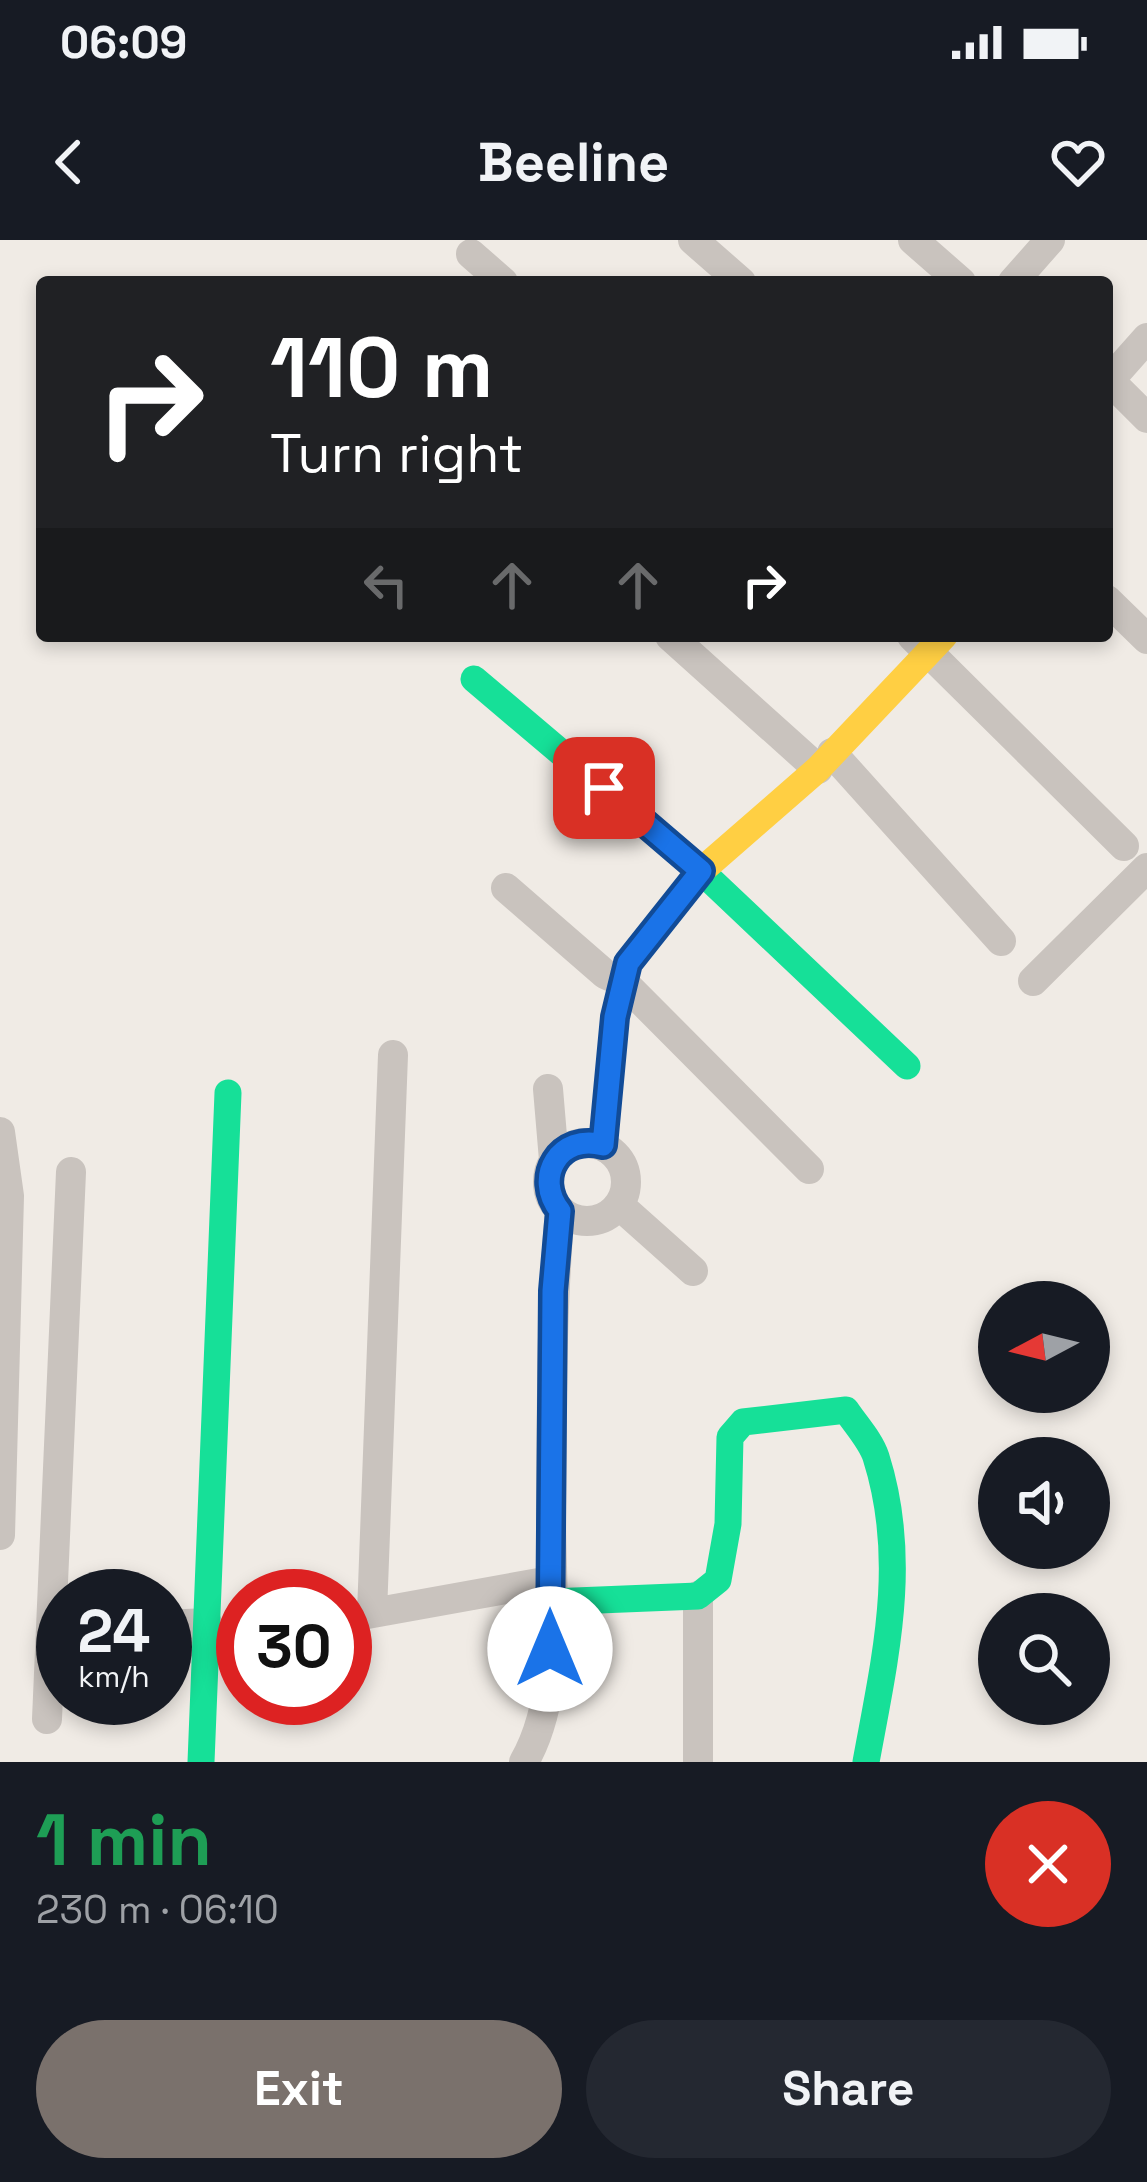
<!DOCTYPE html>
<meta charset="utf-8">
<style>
:root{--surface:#171b24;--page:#242831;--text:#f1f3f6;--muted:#9ea1a6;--accent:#7a716c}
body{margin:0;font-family:"Space Grotesk",sans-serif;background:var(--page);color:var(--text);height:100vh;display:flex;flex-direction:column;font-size:45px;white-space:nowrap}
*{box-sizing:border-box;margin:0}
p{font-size:39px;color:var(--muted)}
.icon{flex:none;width:66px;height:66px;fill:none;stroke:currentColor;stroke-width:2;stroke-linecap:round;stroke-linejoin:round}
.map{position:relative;height:1522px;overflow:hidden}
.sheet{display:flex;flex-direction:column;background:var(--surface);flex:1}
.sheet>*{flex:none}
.guide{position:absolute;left:36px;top:36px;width:1077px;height:366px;border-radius:12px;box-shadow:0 6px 18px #0003;background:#202124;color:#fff;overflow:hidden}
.needle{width:78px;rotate:263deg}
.tools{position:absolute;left:978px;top:1041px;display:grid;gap:24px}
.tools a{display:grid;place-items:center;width:132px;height:132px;border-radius:50%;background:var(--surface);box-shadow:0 6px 18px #0003;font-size:60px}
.speed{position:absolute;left:36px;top:1329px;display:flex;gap:24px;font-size:60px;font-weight:700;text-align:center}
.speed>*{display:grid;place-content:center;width:156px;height:156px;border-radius:50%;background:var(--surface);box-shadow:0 6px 18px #0003;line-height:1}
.speed small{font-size:30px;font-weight:400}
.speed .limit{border:18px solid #d22;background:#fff;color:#111}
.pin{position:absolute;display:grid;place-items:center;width:102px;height:102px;color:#fff;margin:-51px;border-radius:24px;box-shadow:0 6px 18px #0006}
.me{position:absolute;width:132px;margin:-66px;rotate:0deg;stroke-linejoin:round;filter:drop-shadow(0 0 9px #0008)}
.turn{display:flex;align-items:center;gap:42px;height:252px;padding:0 36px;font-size:54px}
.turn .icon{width:156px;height:156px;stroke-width:2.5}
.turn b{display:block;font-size:84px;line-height:102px}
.lanes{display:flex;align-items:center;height:114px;padding:0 36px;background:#0003;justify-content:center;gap:60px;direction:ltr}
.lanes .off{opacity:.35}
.round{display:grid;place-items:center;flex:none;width:126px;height:126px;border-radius:63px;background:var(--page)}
.overview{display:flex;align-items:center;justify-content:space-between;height:204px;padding:0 36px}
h1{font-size:72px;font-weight:700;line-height:90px;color:#1e9e55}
.cta{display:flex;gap:24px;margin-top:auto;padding:24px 36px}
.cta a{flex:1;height:138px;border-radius:72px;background:var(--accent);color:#fff;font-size:48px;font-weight:700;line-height:138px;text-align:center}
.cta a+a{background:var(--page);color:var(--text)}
.status{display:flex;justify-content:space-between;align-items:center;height:84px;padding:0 60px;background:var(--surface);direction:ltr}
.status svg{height:33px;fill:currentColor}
header{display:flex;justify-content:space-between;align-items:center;height:156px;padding:0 36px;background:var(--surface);font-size:54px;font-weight:700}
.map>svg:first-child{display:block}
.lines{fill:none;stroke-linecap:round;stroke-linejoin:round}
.street{stroke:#c9c3be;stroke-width:30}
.fast{stroke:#16e098;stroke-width:27}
.slow{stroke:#ffcf43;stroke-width:27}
.route-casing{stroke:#114b97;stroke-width:30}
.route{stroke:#1a73e8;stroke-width:21}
</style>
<div class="status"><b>06:09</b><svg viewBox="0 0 49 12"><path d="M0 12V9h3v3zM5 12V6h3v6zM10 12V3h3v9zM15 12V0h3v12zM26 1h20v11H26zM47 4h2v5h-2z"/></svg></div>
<header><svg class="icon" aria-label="back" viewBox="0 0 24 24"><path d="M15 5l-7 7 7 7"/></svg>Beeline<svg class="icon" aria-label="heart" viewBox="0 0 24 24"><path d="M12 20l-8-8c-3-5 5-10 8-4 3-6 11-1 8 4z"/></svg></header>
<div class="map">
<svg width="1147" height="1522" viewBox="0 0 1147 1522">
<rect width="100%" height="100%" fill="#f0ebe5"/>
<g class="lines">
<path class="street" d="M693,0L741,42
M913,0L961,42
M471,14L503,42
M1013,42L1050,0
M1109,140L1147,178
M1107,143L1147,98
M1107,360L1147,399
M670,396L818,529
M912,396L1124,606
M832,513L1001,701
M506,648L605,734L623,742L809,929
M1033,741L1147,628
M548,849L554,920
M0,892L9,956L0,1295
M548 942a39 39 0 1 1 78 0a39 39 0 1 1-78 0Z
M619,965L693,1031
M698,1356V1522
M372,1373L393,815
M345,1378L550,1341
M165,1385L207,1383
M206,1403L243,1396
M47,1479L71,932
M524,1522C565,1451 550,1347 551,1267C552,1168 551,1070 560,971"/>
<path class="fast" d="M474,439L701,631L907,826
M550,1362L698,1356L718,1340L728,1284L730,1197L743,1182L846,1170C856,1185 871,1201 876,1217C909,1321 885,1418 866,1522
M201,1522L228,853"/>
<path class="slow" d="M603,905L615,777L628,723L701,631L818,529L944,396"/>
</g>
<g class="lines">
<defs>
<path id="route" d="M550,1409L553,1051L560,971C533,937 560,893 603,905L615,777L628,723L701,631L604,548"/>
</defs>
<use href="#route" class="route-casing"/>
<use href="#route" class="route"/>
</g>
</svg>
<div class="tools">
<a><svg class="needle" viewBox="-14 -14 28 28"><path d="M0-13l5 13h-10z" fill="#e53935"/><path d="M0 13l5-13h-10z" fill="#9ea1a6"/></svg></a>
<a><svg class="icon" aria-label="sound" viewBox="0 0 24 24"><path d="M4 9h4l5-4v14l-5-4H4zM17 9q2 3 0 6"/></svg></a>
<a><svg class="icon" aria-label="search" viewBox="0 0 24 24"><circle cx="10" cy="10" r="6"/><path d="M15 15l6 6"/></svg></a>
</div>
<div class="speed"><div>24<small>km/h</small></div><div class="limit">30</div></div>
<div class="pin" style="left:604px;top:548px;background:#d93025"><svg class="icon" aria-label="arrive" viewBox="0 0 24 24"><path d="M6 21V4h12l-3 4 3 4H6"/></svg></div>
<svg class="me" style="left:550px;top:1409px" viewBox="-20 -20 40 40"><circle r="19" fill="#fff"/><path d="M0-13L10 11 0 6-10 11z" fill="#1a73e8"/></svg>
<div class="guide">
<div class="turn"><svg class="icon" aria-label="right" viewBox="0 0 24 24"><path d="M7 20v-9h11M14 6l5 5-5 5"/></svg><div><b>110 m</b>Turn right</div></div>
<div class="lanes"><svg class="icon off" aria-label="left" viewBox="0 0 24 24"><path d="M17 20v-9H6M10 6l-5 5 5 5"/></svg><svg class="icon off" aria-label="ahead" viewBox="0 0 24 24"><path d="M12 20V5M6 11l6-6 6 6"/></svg><svg class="icon off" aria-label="ahead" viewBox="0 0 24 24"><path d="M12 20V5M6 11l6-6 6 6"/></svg><svg class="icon" aria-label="right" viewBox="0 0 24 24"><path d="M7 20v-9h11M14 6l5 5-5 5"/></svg></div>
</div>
</div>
<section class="sheet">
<div class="overview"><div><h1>1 min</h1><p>230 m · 06:10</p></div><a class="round" style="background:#d93025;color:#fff"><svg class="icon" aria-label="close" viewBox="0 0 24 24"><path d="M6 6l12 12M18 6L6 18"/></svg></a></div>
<div class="cta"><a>Exit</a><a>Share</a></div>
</section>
